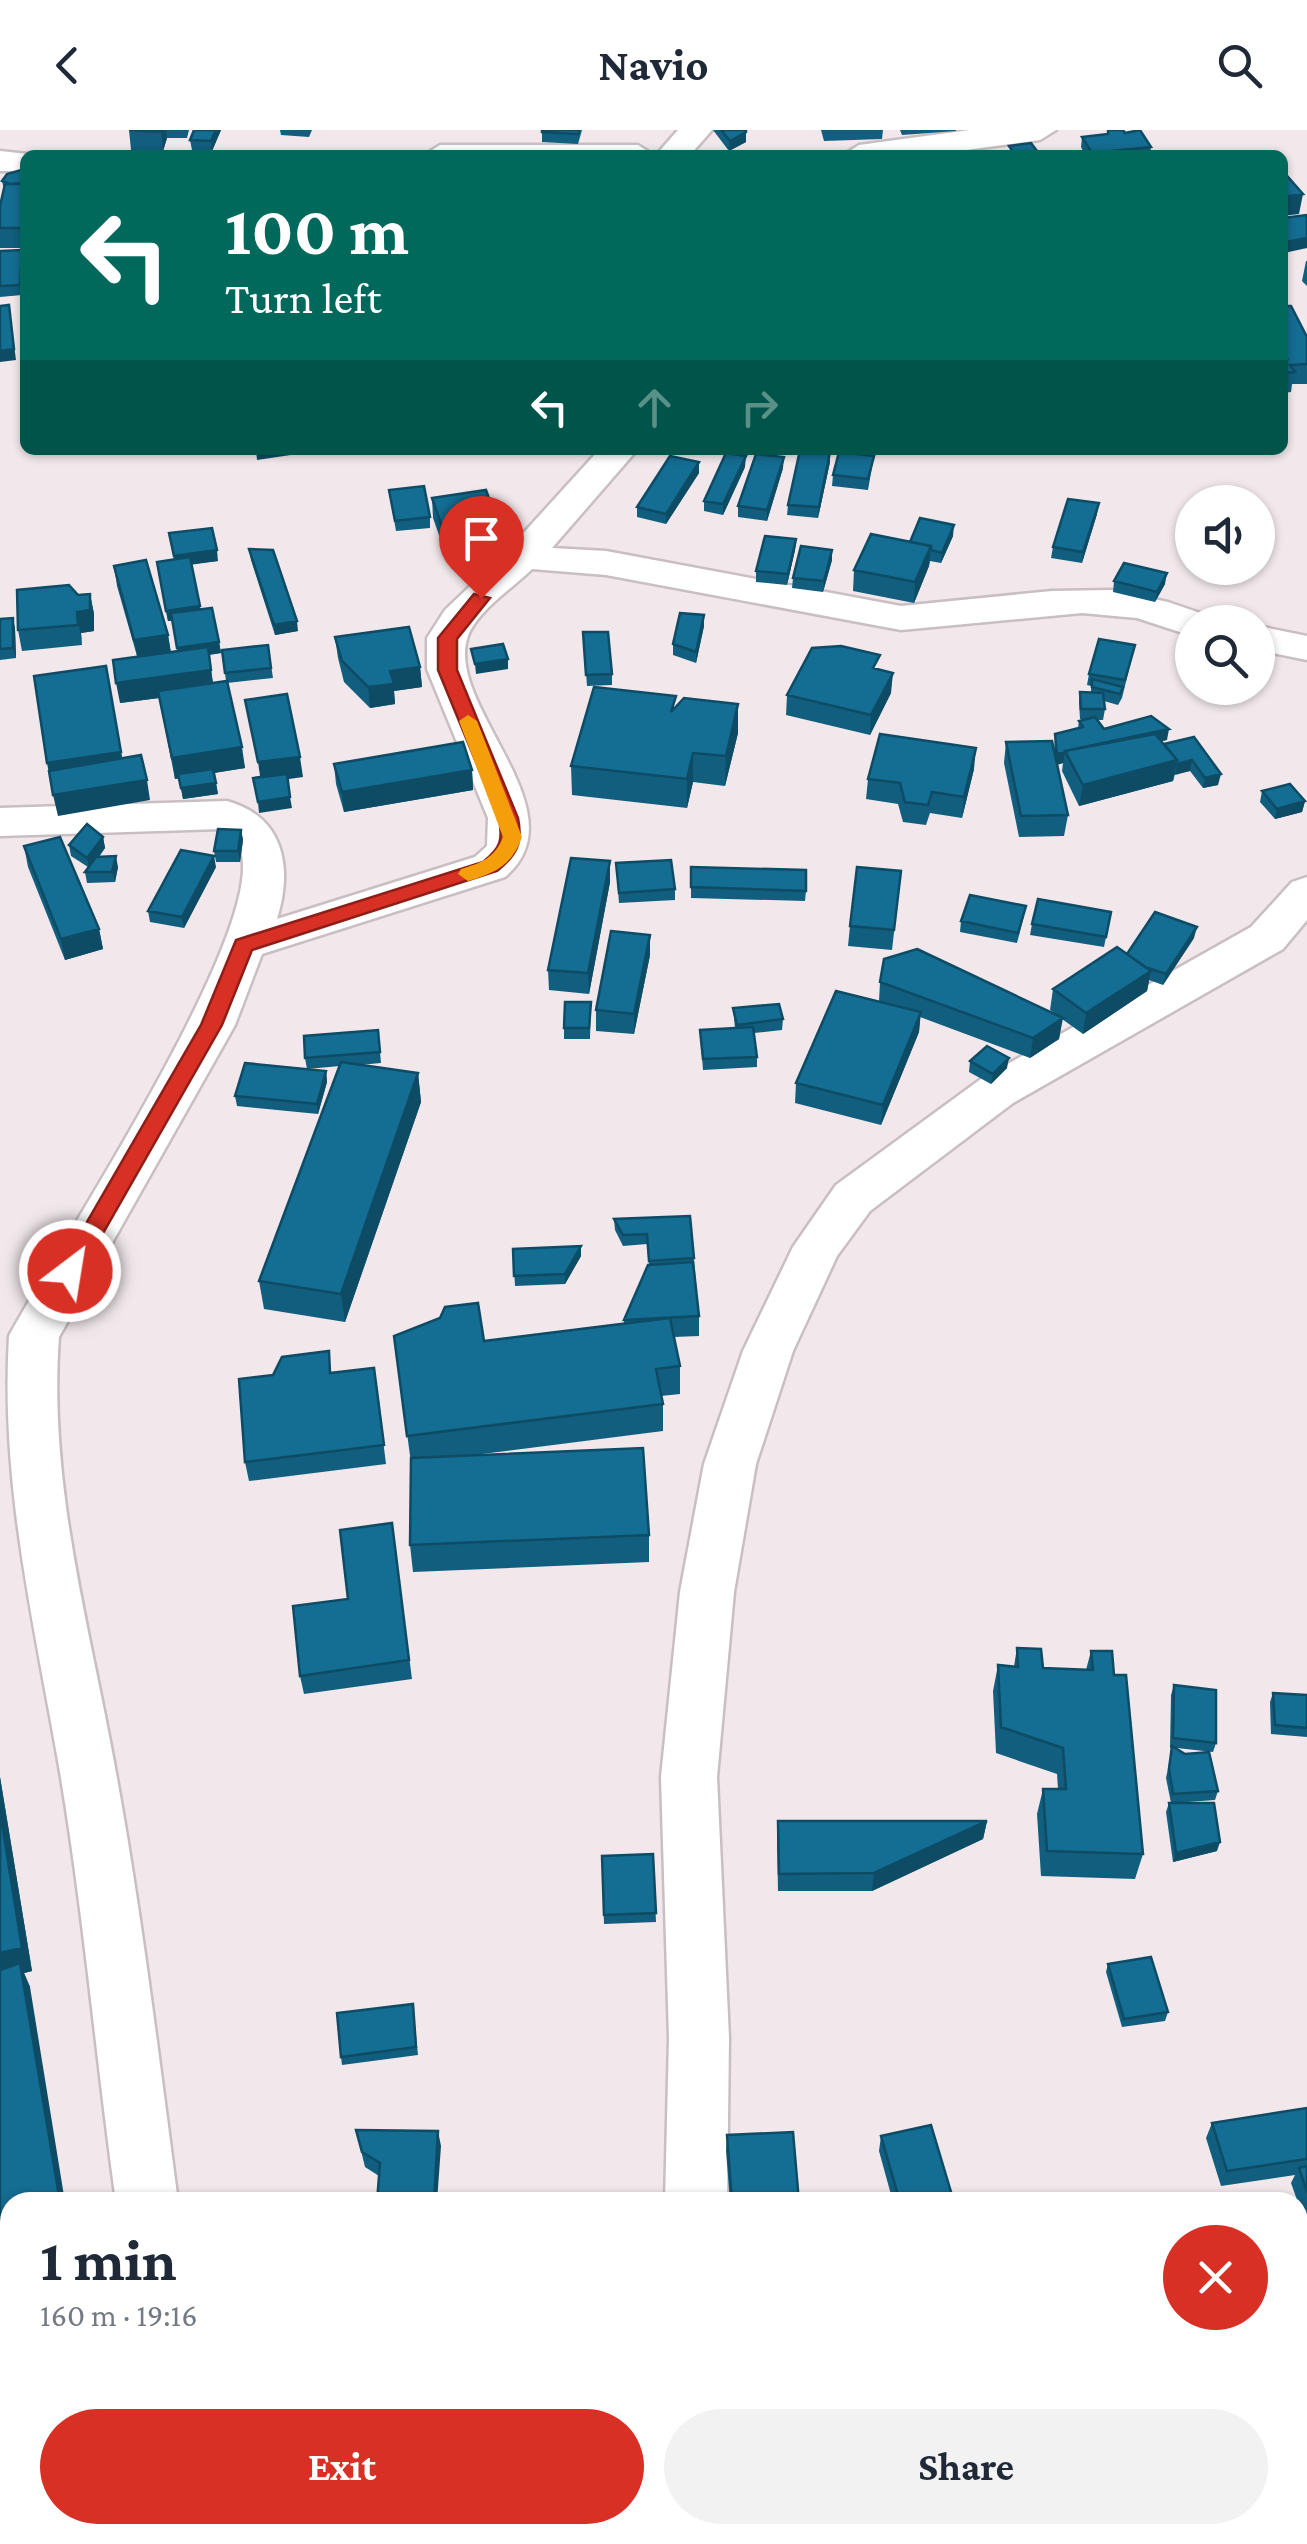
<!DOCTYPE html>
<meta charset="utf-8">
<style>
:root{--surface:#fff;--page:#f2f2f3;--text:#1f2937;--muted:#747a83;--accent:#d93025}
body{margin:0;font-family:"Crimson Pro",serif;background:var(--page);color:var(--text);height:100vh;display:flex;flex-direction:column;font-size:38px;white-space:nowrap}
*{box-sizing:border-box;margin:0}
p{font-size:32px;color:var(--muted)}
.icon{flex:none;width:55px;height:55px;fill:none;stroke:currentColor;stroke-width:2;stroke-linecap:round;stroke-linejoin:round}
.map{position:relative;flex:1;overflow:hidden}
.drawer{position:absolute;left:0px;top:2062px;width:1308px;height:352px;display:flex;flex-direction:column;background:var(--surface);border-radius:30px 30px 0 0;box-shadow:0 2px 8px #0004}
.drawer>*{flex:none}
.hud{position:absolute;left:20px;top:20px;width:1268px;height:305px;border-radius:15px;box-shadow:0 2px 8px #0004;background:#00695c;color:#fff;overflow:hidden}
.tools{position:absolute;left:1175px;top:355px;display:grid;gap:20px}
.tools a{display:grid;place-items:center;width:100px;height:100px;border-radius:50%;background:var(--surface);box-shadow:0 2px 8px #0004;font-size:50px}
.pin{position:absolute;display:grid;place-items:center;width:85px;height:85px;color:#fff;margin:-102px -42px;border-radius:50% 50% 50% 0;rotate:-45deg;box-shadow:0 0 10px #0007}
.pin .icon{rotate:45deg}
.me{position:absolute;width:110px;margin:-55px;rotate:31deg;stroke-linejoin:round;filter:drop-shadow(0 0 8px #0008)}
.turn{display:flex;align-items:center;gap:35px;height:210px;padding:0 40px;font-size:45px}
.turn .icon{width:130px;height:130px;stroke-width:2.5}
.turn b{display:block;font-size:70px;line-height:85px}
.lanes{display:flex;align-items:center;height:95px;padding:0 40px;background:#0003;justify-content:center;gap:50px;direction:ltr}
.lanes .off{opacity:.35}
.round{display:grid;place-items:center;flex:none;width:105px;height:105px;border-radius:52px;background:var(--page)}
.overview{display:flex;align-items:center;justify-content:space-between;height:170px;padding:0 40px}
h1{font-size:60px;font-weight:700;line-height:75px}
.primary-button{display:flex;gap:20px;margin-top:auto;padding:20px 40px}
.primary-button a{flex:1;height:115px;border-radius:60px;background:var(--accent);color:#fff;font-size:40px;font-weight:700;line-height:115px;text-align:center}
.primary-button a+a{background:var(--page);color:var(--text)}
header{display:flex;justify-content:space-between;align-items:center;height:130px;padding:0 40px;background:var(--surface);font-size:45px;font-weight:700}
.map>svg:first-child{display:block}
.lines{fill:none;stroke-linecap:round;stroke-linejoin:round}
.minor-casing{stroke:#c9bfc3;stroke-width:5}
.tertiary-casing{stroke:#c9bfc3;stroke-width:5}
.minor{fill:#fff;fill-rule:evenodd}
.tertiary{fill:#fff;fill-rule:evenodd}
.wall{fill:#115e7e}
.shaded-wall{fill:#0e4c66}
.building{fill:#146d92;stroke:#0e4c66;stroke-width:2.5}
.route{fill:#d93025;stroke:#8d1f18;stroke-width:2.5}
.slow{fill:#f59e0b}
</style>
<header><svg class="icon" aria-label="back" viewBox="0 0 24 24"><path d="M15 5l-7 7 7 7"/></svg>Navio<svg class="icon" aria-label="search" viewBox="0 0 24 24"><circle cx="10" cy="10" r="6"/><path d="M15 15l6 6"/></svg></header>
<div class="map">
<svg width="1307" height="2414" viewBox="0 0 1307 2414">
<rect width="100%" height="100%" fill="#f2e8eb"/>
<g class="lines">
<defs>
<path id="minor" d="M678,0H712L690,25H656Z
M970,0H1056L1040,10L929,25H843L859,15Z
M440,15H638L654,25H424Z
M0,21L37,25H25V41H0Z
M599,320H637L552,418L606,421L901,476L1052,461L1112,460L1168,472L1206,485L1211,492H1192V506L1137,488L1082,483L901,500L606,445L532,439C514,457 477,481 468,506C443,575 583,681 505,747L262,824L235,895L59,1207C48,1356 90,1497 116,1643C142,1785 159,1929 178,2072H116C96,1929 84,1785 60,1642C35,1497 0,1355 9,1206C55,1120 266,802 241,721C238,711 229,703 221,699L0,706V678L227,671C284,687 293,737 277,789L475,727L487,716L488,688L427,539V508L445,480L509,419Z
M1258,496L1307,506V530L1258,520Z
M1307,747V790L1283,819L1013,973L870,1081L837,1126L793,1221L756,1334L734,1462L717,1647L729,1908L727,2072H665L669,1908L661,1647L680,1462L704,1334L743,1221L793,1117L836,1055L981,949L1251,797L1292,752Z
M624,2405H692L690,2414H622Z"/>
<path id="tertiary" d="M0,2307L10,2309V2383L0,2381Z
M182,2405H282L285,2414H185Z"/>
</defs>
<use href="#minor" class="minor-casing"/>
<use href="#tertiary" class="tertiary-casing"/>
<use href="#minor" class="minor"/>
<use href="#tertiary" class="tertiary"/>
</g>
<path class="wall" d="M129,0H189L187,8H167L163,21L131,20Z
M221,0L212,21L192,20L190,10Z
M280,0H312L309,7L281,5Z
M582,0L578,14L542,12V2Z
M713,0H746V12L729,21Z
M821,0H883L882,9L824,11Z
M900,0H956V1L902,5Z
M1082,7L1151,17L1150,25H1085L1081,17Z
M25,42V118H0V76L4,60L2,51Z
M0,121L24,130L22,165L0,167Z
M1306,131H1307V156L1302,151Z
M1282,176L1307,207V254H1292L1291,262L1282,263Z
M874,326L868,360L832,356L833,345Z
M699,332V343L666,394L637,387V377Z
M830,332L818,388L787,385L788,375Z
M745,337L723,385L704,381V371Z
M783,338L767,391L738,387V376Z
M389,360L430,387V398L396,401Z
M432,368L498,394L499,414L487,416L488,429L459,433L455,421L445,422L433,388Z
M1097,384L1082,433L1051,428L1053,417Z
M169,403L218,431L191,434L200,479L219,512L221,523L209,525L213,553L226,551L222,520L268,515L273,548L227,553L245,638L214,643L218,664L183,669L179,648L175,649L159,568L120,573L137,526L117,456L114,436L168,505L171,522L178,521L172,491H168L157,432L174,429Z
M953,406L941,433L930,431L929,436L914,473L853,461L854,440L910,412Z
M796,409L795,420L787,455L756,452V441Z
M249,419L298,501L275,505L251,430Z
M832,420V430L823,462L792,458L793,448Z
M1114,451L1165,454L1155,472L1113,462Z
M90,464L94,484V501L81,503L82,515L22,521L18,500L78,465Z
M704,485V496L696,533L673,525V514Z
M13,488L15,499L16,528L0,530V489Z
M583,502L612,544V555L587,556Z
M335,507L420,537L422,557L394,561L395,574L370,578L344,552L338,528Z
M1135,515L1122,568L1118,575L1104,571L1105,579L1103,590H1097L1104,599L1167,610L1161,611L1164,614L1194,607L1218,655L1203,658L1190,641L1175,644L1173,651L1079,676L1062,641L1063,633L1057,635L1068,685L1064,706L1019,707L1004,633L1006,612L1054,625L1055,604L1078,598L1079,591L1086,589H1080L1079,572L1080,562H1091V556L1087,555L1089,544Z
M878,540L891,563L870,605L786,585L787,565Z
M738,603L725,656L693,652L687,678L572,665L571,636Z
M334,634L472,640L473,660L344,682L336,654Z
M974,639L962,688L930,683L926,695L903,692L898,674L866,669L868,649Z
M1262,661L1305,671L1302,682L1275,689L1260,672Z
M241,700L243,710L240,732H216L214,721Z
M103,707L105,718L99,727L118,737L115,752L87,753L85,742L88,737L71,726L69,715Z
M24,716L99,799L103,819L65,830L28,737Z
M610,731V752L589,864L549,860L548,840Z
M616,733L675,759V770L619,773Z
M216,737L184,798L150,792L148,781Z
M691,737L806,761L805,771L691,768Z
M901,741L892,820L848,816L850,796Z
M1111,782L1104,817L1030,805L1032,794Z
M1024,786L1017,813L960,802L961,791Z
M1194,808L1163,855L1149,850L1147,861L1083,904L1062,889L1059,909L1030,928L920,887L919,902L881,995L795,973L796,953L879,871L880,852L1060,887L1050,880L1053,859L1127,824Z
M650,825L634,904L596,901V880Z
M591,872L590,909H564V898Z
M733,878L783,889L782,900L754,903L757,927V937L703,940L700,900L735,898Z
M378,900L381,933L359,935L418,943L421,972L345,1192L264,1179L259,1151L340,936L307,939L305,928Z
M970,931L1007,938L991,954L969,942Z
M326,941L327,952L318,984L237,976L235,966Z
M690,1086L699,1186V1206L674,1207L680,1236V1264L661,1266L663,1274V1301L474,1325L649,1405V1432L413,1442L410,1415L411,1333L394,1206L484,1211L624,1194V1190L649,1135L647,1114L623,1116L615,1100L614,1089Z
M513,1119L581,1126L565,1154L515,1156Z
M374,1238L386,1334L249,1351L245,1332L332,1243Z
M392,1393L412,1549L304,1564L300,1546L348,1469Z
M1017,1518L1043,1538L1086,1540L1091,1521L1114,1545L1143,1724L1135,1749L1041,1746L1037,1684L1043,1659H1058L1057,1644L996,1623L993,1561L998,1535L1014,1536Z
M1174,1555L1216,1613L1213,1622L1177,1618L1218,1661L1215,1670L1174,1673L1217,1721L1173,1732L1166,1682L1169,1673H1171L1166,1648L1172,1618H1170L1171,1565Z
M1273,1563L1307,1565V1607L1271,1604L1270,1572Z
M0,1647L32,1841L24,1843L30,1857L10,2072V2269L0,2270Z
M778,1691H987L983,1709L872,1761H778L777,1709Z
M653,1724L656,1792L604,1794L602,1726Z
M1108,1834L1168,1882L1165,1891L1122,1897L1106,1842Z
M413,1874L418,1925L342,1935L341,1927Z
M1307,1978V2135V2098L1291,2053L1295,2045L1221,2056L1206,2008L1212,1993Z
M356,2000L441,2016L379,2046L365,2037Z
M727,2005L799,2072H730L726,2021Z
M881,2006L954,2072H893L879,2021Z
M1204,2405H1251L1253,2414H1207Z
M1268,2405H1298L1307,2414H1269Z"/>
<path class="shaded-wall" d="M161,0H166L167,8L163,21Z
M216,0H221L212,21L211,11Z
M746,2V12L729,21L730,11Z
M1303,64L1299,84L1282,86V67Z
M1307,108V118L1284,123L1286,112Z
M22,120L24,130L22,165L20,155Z
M9,175L16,230L0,232V221Z
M256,320H305L304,323L257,330Z
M830,322V332L818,388L819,377Z
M746,326L745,337L723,385V374Z
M784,327L783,338L767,391V380Z
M699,332V343L666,394V384Z
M1099,373L1097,384L1082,433L1083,422Z
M498,394L499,414L487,416L488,429L459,433L458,413L482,396Z
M954,395L953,406L941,433L942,423Z
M454,401L455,421L445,422L444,402Z
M796,409L795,420L787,455L788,444Z
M931,416L929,436L914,473L915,452Z
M217,420L218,431L175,437L174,426Z
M832,420V430L823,462L824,451Z
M1167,443L1165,454L1155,472L1157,462Z
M90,464L94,484V501L81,503L82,515L77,482Z
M200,476L201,487L168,491L166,481Z
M704,485V496L696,533V522Z
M13,488L15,499L16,528L13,518Z
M297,491L298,501L275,505L274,495Z
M168,505L171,525L138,531L134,510Z
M219,512L221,523L179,529L177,518Z
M508,529V539L476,544L475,534Z
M106,536L125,643L51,654L47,633Z
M420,537L422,557L394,561L395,574L370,578L368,557L390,541Z
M211,540L214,561L120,573L116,553Z
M893,543L891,563L870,605L871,585Z
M738,574V603L725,656L726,626Z
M1169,599L1167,610L1071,632L1066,622Z
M242,617L245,638L175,649L172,628Z
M976,618L974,639L962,688L964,667Z
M693,623V652L687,678V649Z
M1065,623L1063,633L1055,635L1057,624Z
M300,627L303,647L261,653L258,632Z
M1177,630L1173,651L1079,676L1083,655Z
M1192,630L1190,641L1175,645L1177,634Z
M472,640L473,660L344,682L342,662Z
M1221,644L1218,655L1203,658L1205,648Z
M147,650L150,670L58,686L53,665Z
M216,653L218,664L183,669L181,658Z
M290,667L292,678L259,683L258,672Z
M1305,671L1302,682L1275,689L1277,679Z
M241,700L243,710L240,732L238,721Z
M103,707L105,718L89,738L87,728Z
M116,726L118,737L115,752L112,742Z
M214,726L216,737L184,798L182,787Z
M610,731V752L589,864L588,843Z
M1197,797L1194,808L1163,855L1166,844Z
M99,799L103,819L65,830L61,809Z
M650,805V825L634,904V884Z
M1151,841L1147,861L1083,904L1086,883Z
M921,882L919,902L881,995L883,975Z
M1063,888L1059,909L1030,928L1033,908Z
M1009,928L1007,938L991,954L993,944Z
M326,941L327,952L318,984L317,974Z
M418,943L421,972L345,1192L341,1164Z
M581,1116V1126L565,1154V1144Z
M0,1647L32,1841L24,1843L30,1857L65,2072H60L0,1850Z
M987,1691L983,1709L872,1761L874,1743Z
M1220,1712L1217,1721L1173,1732L1176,1723Z
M438,2001L441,2016L437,2072H434Z"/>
<path class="building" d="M129,0H161V2Z
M194,0H216L211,11L190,10Z
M542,0H579L578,4L542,2Z
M721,0H746V2L730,11Z
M1108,0H1123L1125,3L1140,0L1151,17L1092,23L1082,7L1108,4Z
M1031,13L1040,25H1015L1009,16Z
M21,40L25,42V53L10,54L2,51L7,44Z
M1282,40L1303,64L1282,67Z
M5,54H25V98H0V76Z
M1307,85V108L1286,112L1282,108V88Z
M22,120L20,155L0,156V121Z
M9,175L14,219L0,221V176Z
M1282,176H1291L1307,207V234L1290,235L1295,242L1282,243V222L1288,230L1282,219Z
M800,320L830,322L819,377L788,375Z
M839,322L874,326L868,349L833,345Z
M726,323L746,326L723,374L704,371Z
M756,324L784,327L767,380L738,376Z
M670,326L699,332L666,384L637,377Z
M424,356L430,387L395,391L389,360Z
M486,360L498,394L482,396L486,408L458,413L454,401L444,402L432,368Z
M1068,369L1099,373L1083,422L1053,417Z
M920,388L954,395L942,423L931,420V416L910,412Z
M212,398L217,420L174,426L169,403Z
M871,404L931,416L915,452L854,440Z
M765,406L796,409L788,444L756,441Z
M801,416L832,420L824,451L793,448Z
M249,419L273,420L297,491L274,495Z
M190,427L200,476L166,481L157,432Z
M146,430L168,505L134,510L114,436Z
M1124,433L1167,443L1157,462L1114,451Z
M69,455L78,465L90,464V480L77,482L78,495L18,500L17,460Z
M212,478L219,512L177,518L171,483Z
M680,483L704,485L696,522L673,514Z
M13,488V518L0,519V489Z
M409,497L420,537L390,541L394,554L368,557L342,531L335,507Z
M583,502H608L612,544L586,545Z
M1099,509L1135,515L1125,550L1089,544Z
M503,514L508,529L475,534L471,519Z
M268,515L271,538L225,543L222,520Z
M841,516L880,525L873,538L893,543L871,585L787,565L812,518Z
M208,517L211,540L116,553L113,530Z
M106,536L121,622L47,633L34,546Z
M1092,549L1123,557L1120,564L1092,557Z
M227,551L242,617L172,628L158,561Z
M594,557L676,566L671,582L684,568L738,574L726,626L693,623L687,649L571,636Z
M1080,562L1103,563L1105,579H1081Z
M287,564L300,627L258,632L245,570Z
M1151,586L1169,599L1065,621L1066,622L1057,624L1055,604L1083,597L1079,591L1095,587L1104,599Z
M880,604L976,618L964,667L932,662L928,675L905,672L900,653L868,649Z
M1155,604L1177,630L1083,655L1065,621Z
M1194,607L1221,644L1205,648L1192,630L1177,634V630L1164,614Z
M1052,611L1068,685L1021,686L1006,612Z
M463,612L472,640L342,662L334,634Z
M141,625L147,650L53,665L49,641Z
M213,639L216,653L181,658L178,644Z
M287,644L290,667L258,672L253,648Z
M1290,654L1305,671L1277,679L1262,661Z
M87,694L103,707L87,728L69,715Z
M218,699L241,700L238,721H214Z
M60,707L99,799L61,809L24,716Z
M181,720L214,726L182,787L148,781Z
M116,726L112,742H85L96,727Z
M571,728L610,731L588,843L548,840Z
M671,730L675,759L619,763L616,733Z
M691,737L806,740V761L691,757Z
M857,737L901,741L894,800L850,796Z
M970,765L1026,776L1018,803L961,791Z
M1038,769L1111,782L1106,807L1032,794Z
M1155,782L1197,797L1166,844L1145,837L1127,824Z
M611,801L650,805L634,884L596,880Z
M1117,817L1151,841L1086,883L1053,859Z
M917,819L1063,888L1033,908L880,852L884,829Z
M836,861L921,882L883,975L796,953Z
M565,872H591L589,898H564Z
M779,874L783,889L737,895L733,878Z
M753,897L757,927L703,929L700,900Z
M378,900L380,922L305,928L304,906Z
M987,916L1009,928L993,944L970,931Z
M341,932L418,943L341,1164L259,1151Z
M245,933L326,941L317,974L235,966Z
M690,1086L694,1128L649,1131L647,1104L623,1105L614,1089Z
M581,1116L565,1144L514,1146L513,1119Z
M693,1132L699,1186L624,1190L648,1135Z
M478,1173L484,1211L670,1188L680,1236L656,1239L663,1274L407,1306L394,1206L440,1188L445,1177Z
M329,1221L330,1243L374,1238L384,1315L245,1332L239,1249L273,1245L282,1227Z
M643,1318L649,1405L410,1415L411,1328Z
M392,1393L409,1530L300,1546L293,1476L348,1469L340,1400Z
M1017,1518L1041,1519L1043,1538L1093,1540L1091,1521H1112L1114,1545H1126L1143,1724L1047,1721L1043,1659H1066L1063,1618L1001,1597L998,1535L1018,1537Z
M1174,1555L1216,1560V1613L1173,1608Z
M1273,1563L1307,1565V1598L1275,1595Z
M1172,1616L1185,1624L1209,1622L1218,1661L1173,1664L1169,1639Z
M1169,1673H1214L1220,1712L1176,1723Z
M0,1681L22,1818L0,1823Z
M778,1691H987L874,1743L779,1744Z
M653,1724L656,1783L604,1785L602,1726Z
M1151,1827L1168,1882L1124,1889L1108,1834Z
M20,1833L60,2072H10V2249L0,2250V1840Z
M413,1874L416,1917L341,1927L337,1883Z
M1307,1978V2029L1227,2041L1212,1993Z
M931,1995L954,2072H900L881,2006Z
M356,2000L438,2001L434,2072H377L380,2033L362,2022Z
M793,2002L799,2072H732L727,2005Z
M1307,2036V2062L1299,2038Z
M1298,2255H1307V2414H1279L1277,2405H1298Z
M759,2405H797L802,2414H753Z
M1209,2405H1251L1253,2414H1212Z"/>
<path class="route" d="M474,464L490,468L457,509V540L518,688C523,713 517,725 497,741L252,820L222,895L78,1147H62V1135L201,895L236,810L483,732C501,718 503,710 499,688L438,540V508Z"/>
<path class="slow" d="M468,585L477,591L522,707C512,735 496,743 468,751L458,744L461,739C481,733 495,728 503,707L459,591Z"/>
</svg>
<div class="tools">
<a><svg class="icon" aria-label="sound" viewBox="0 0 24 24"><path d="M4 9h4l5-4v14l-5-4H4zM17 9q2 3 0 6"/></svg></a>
<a><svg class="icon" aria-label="search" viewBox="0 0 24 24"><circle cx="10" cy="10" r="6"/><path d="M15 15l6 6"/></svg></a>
</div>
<div class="pin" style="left:481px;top:468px;background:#d93025"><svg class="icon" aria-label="arrive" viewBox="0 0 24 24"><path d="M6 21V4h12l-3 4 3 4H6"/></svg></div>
<svg class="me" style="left:70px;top:1141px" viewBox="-20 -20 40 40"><circle r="17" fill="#d93025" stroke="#fff" stroke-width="3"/><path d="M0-11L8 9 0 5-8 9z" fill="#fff"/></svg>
<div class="hud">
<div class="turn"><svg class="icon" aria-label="left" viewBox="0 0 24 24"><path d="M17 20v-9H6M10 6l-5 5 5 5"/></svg><div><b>100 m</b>Turn left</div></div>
<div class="lanes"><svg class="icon" aria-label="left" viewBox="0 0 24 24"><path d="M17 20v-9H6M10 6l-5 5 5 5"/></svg><svg class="icon off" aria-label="ahead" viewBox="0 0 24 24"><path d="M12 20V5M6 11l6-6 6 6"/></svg><svg class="icon off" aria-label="right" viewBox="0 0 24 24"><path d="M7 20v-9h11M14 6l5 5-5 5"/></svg></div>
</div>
<section class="drawer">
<div class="overview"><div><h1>1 min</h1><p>160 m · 19:16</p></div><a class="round" style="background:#d93025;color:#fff"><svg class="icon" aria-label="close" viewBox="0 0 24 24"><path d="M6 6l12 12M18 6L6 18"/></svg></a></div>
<div class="primary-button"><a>Exit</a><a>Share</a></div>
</section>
</div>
